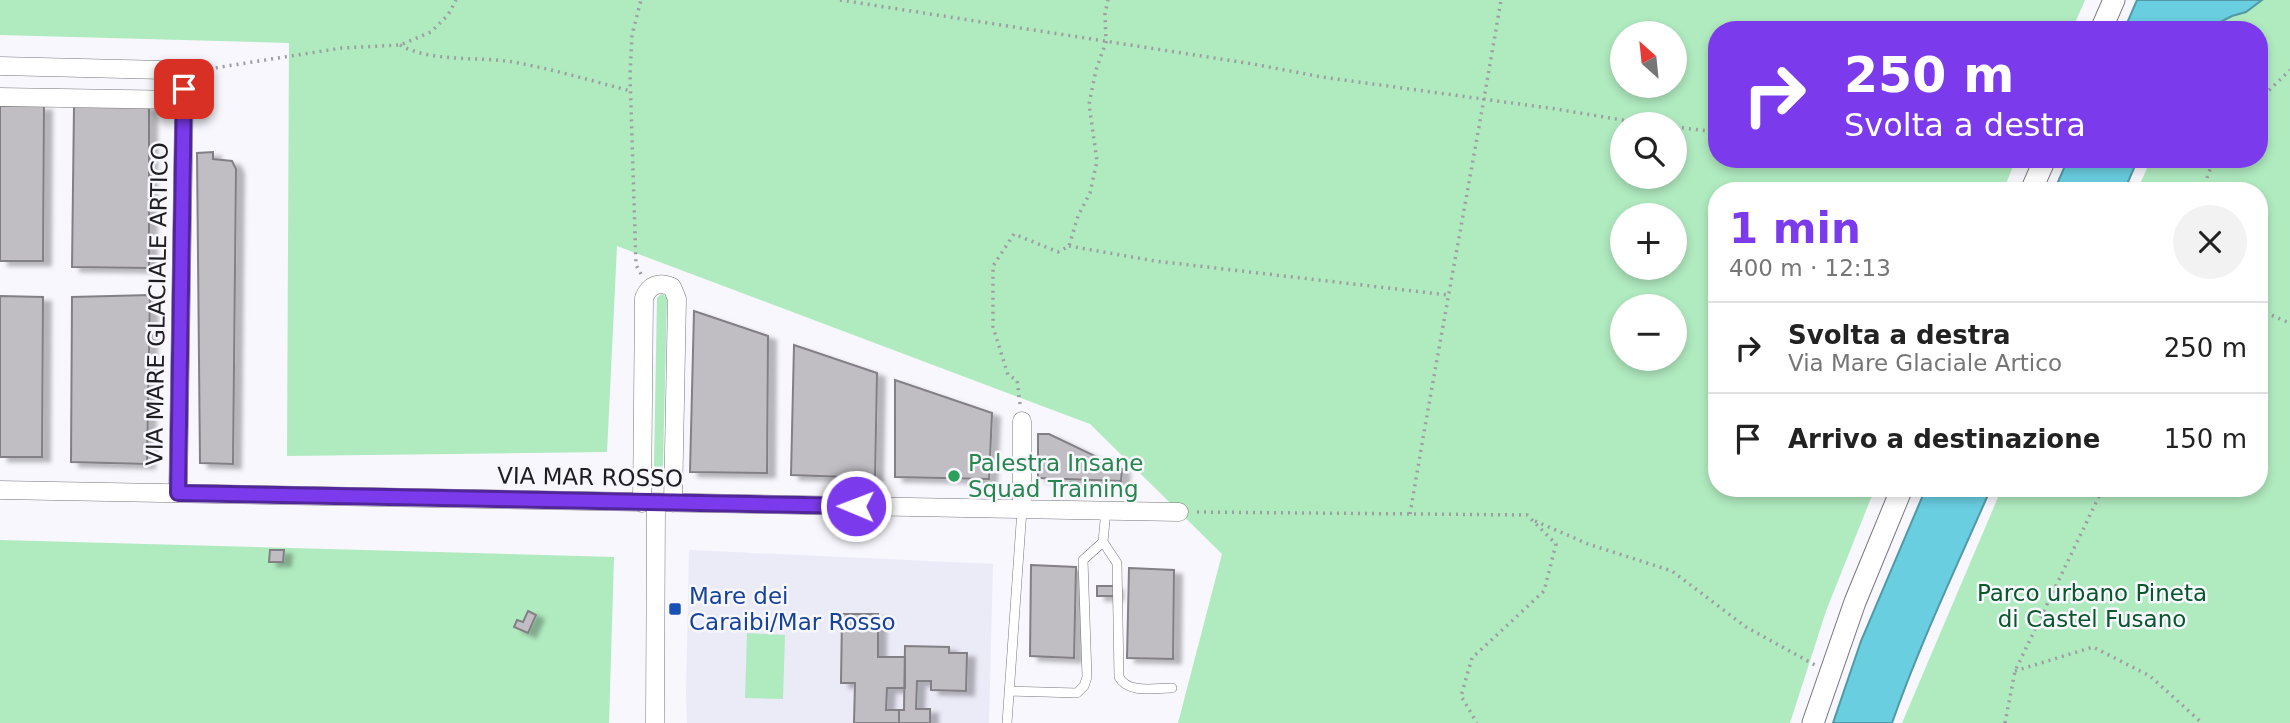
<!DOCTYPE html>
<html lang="it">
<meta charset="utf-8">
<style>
:root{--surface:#fff;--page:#f2f2f2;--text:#222;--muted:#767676;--line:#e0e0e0;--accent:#7c3aed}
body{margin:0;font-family:"DejaVu Sans",sans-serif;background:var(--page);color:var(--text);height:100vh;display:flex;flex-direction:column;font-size:26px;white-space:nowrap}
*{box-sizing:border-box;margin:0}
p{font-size:23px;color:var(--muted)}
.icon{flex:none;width:38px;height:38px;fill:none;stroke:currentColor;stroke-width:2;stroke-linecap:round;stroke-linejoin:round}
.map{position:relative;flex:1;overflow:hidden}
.side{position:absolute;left:1708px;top:182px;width:560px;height:315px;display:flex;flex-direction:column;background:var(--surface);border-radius:28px;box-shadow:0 4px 10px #0003}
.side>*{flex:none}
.hud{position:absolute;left:1708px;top:21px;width:560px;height:147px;border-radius:28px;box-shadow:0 4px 10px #0003;background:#7c3aed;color:#fff;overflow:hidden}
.needle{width:46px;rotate:333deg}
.tools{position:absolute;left:1610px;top:21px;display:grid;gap:14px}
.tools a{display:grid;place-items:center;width:77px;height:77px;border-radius:50%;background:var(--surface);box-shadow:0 4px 10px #0003;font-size:35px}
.pin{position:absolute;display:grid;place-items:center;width:60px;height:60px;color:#fff;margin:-30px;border-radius:14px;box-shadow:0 4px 10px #0006}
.me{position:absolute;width:77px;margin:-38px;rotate:271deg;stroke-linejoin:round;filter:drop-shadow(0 0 5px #0008)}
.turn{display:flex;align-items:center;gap:24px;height:147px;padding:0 21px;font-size:32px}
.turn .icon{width:91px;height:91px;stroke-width:2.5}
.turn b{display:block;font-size:49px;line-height:60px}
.round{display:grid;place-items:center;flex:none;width:74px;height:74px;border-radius:37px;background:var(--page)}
.overview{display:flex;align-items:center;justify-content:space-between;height:119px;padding:0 21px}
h1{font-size:42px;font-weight:700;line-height:52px;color:var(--accent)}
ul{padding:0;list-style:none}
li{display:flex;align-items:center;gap:21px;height:91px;padding:0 21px;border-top:2px solid var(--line)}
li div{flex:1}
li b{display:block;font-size:26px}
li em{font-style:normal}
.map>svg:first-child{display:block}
.built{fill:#ebeaf7}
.green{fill:#b0eabf;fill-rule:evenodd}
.water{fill:#69cee0;stroke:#5299a6;stroke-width:2}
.building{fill:#c1bec3;stroke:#838085;stroke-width:2;filter:url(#shadow)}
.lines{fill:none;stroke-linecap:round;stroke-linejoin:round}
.service-casing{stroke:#77777c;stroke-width:10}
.minor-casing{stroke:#77777c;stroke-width:19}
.tertiary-casing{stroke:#77777c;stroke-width:23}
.path{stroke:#9e9ea2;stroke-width:3.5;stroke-dasharray:2 5;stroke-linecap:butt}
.service{stroke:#fff;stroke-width:9}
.minor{stroke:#fff;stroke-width:18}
.tertiary{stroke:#fff;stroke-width:21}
.route-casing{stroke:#51269a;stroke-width:18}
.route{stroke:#7c3aed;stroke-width:12}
.leisure-dot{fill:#2e9e5b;stroke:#f7f7fd;stroke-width:2.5}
.transit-dot{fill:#1a4fb4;stroke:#f7f7fd;stroke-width:2.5}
.labels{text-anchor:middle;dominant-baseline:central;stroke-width:5;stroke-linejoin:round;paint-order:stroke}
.street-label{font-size:23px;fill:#1e1e20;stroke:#f7f7fd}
.leisure-label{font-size:23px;fill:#27864d;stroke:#f7f7fd;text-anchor:start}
.park-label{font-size:23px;fill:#08582c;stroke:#f7f7fd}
.transit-label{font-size:23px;fill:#164399;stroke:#f7f7fd;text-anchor:start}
</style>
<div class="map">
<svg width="2290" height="723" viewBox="0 0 2290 723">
<defs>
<filter id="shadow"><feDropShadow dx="8" dy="4.5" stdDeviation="2" flood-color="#0004"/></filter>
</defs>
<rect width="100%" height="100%" fill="#f7f7fd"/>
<path class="built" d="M689,550L993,564L989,723H687L686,693Z"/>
<path class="green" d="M0,0H2085L2072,30H1717V159H2016L2003,191H1717V488H1875L1826,611L1790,723H1178L1222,554L1090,424L617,246L607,452L287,456L289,43L0,35ZM1622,33H1675V86H1622ZM1622,124H1675V177H1622ZM1622,215H1675V268H1622ZM1622,306H1675V359H1622Z
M2223,0H2290V723H1902L2002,488H2259V191H2137L2151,159H2259V30H2210Z
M662,293L667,298L663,465L660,470L654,466L657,298Z
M0,540L614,557L609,723H0Z
M747,633L785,635L783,699L745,698Z"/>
<path class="water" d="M2137,0H2262L2246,12L2232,16L2205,30H2124Z
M2068,159H2138L2124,191H2054Z
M1926,488H1991C1957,566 1920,643 1892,723H1833L1861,641Z"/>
<path class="building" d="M149,105V268L72,267L74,106Z
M0,106H44L43,261H0Z
M213,152V159L232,161L236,169L233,464L200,463L197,153Z
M150,295L147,464L71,462L72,297Z
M0,296L43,297L42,457H0Z
M694,311L768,336L767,473L690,472Z
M794,345L877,373L875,478L791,475Z
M895,380L992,413L989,479L895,477Z
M1038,434H1049L1122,469L1121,481L1038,478Z
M270,550H284L283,562H269Z
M1031,565L1076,567L1074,658L1030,656Z
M1129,568L1174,570L1173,659L1127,658Z
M1097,586H1115V596H1097Z
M528,611L536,615L528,633L514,627L517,620L523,622Z
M842,614H878V657H905V688H887L886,710H899V723H854L855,683H841Z
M905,646L949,647V653H967L966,691L931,690V681H917L916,709H930V723H899V710H904Z"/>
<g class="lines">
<defs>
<path id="service" d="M1103,542L1117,563L1119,677C1128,694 1155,688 1172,688
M1009,691L1077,693L1084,686L1087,677L1083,560L1103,542L1106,510
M1007,723L1022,509"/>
<path id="minor" d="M0,66L164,70C182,74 184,83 184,100L178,493
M0,97L184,100
M1022,421V509
M0,490L1179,512
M642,503L644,298C649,285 659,281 672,287L677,299L673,503
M655,723L656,503"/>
<path id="tertiary" d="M2101,30L2114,0
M2031,191L2045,159
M1813,723L1855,602L1902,488"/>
</defs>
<use href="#service" class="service-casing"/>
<use href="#minor" class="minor-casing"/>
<use href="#tertiary" class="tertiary-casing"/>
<path class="path" d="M840,0L1253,64L1322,77L1556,109L1646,124
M400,45C433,63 477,56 513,62C553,69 592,81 631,91
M195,71L342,48L400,45L431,32L448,15L456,0
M2259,100L2290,70
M1675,127L1717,132
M2202,191L2214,159
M1069,246L1155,261L1448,295
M641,274L636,265L630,75L632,35L641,0
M2259,310L2290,323
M1020,404L1017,380L1008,375L993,327V266L1014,234L1058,252L1069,246L1078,216L1090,193L1097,161L1089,104L1096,70L1106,42L1105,14L1108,0
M1197,512L1527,515L1556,544L1544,591L1472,658L1461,696L1477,723
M1410,514C1439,342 1472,172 1501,0
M1535,521L1588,544L1672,571L1746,627L1815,665
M2015,671L2093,647L2150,676L2202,723
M2005,723L2015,671L2103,488"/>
<use href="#service" class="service"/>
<use href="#minor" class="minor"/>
<use href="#tertiary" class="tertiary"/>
</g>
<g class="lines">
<defs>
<path id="route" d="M184,89L178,493L856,506"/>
</defs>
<use href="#route" class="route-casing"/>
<use href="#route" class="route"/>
</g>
<circle class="leisure-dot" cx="954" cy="476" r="7"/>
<rect class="transit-dot" x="668" y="602" width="14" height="14" rx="3.5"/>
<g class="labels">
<g class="street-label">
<text transform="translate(157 304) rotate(-89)">VIA MARE GLACIALE ARTICO</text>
<text transform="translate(590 477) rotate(1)">VIA MAR ROSSO</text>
</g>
<g class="leisure-label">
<text x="968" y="463">Palestra Insane<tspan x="968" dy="26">Squad Training</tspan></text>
</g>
<g class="park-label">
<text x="2092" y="593">Parco urbano Pineta<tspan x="2092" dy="26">di Castel Fusano</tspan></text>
</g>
<g class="transit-label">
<text x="689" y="596">Mare dei<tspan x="689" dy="26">Caraibi/Mar Rosso</tspan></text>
</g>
</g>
</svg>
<div class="tools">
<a><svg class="needle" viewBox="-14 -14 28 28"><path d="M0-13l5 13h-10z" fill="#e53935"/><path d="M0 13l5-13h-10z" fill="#767676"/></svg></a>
<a><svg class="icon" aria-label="search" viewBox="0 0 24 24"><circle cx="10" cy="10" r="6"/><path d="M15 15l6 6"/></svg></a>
<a>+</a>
<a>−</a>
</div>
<div class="pin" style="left:184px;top:89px;background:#d93025"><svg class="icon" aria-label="arrive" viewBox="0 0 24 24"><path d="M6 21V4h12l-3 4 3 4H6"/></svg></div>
<svg class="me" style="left:856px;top:506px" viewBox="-20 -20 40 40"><circle r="17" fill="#7c3aed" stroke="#fff" stroke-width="3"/><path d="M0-11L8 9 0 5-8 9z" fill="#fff"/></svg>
<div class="hud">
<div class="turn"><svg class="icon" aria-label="right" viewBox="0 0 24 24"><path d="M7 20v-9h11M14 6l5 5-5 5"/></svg><div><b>250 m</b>Svolta a destra</div></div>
</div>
<section class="side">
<div class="overview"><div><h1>1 min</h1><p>400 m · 12:13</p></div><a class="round"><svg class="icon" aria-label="close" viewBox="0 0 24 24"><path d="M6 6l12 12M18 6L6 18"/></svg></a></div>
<ul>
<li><svg class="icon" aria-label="right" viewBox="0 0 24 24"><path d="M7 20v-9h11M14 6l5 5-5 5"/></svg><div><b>Svolta a destra</b><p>Via Mare Glaciale Artico</p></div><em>250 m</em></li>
<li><svg class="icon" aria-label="arrive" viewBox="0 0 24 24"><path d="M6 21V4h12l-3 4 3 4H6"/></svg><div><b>Arrivo a destinazione</b></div><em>150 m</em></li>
</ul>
</section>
</div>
